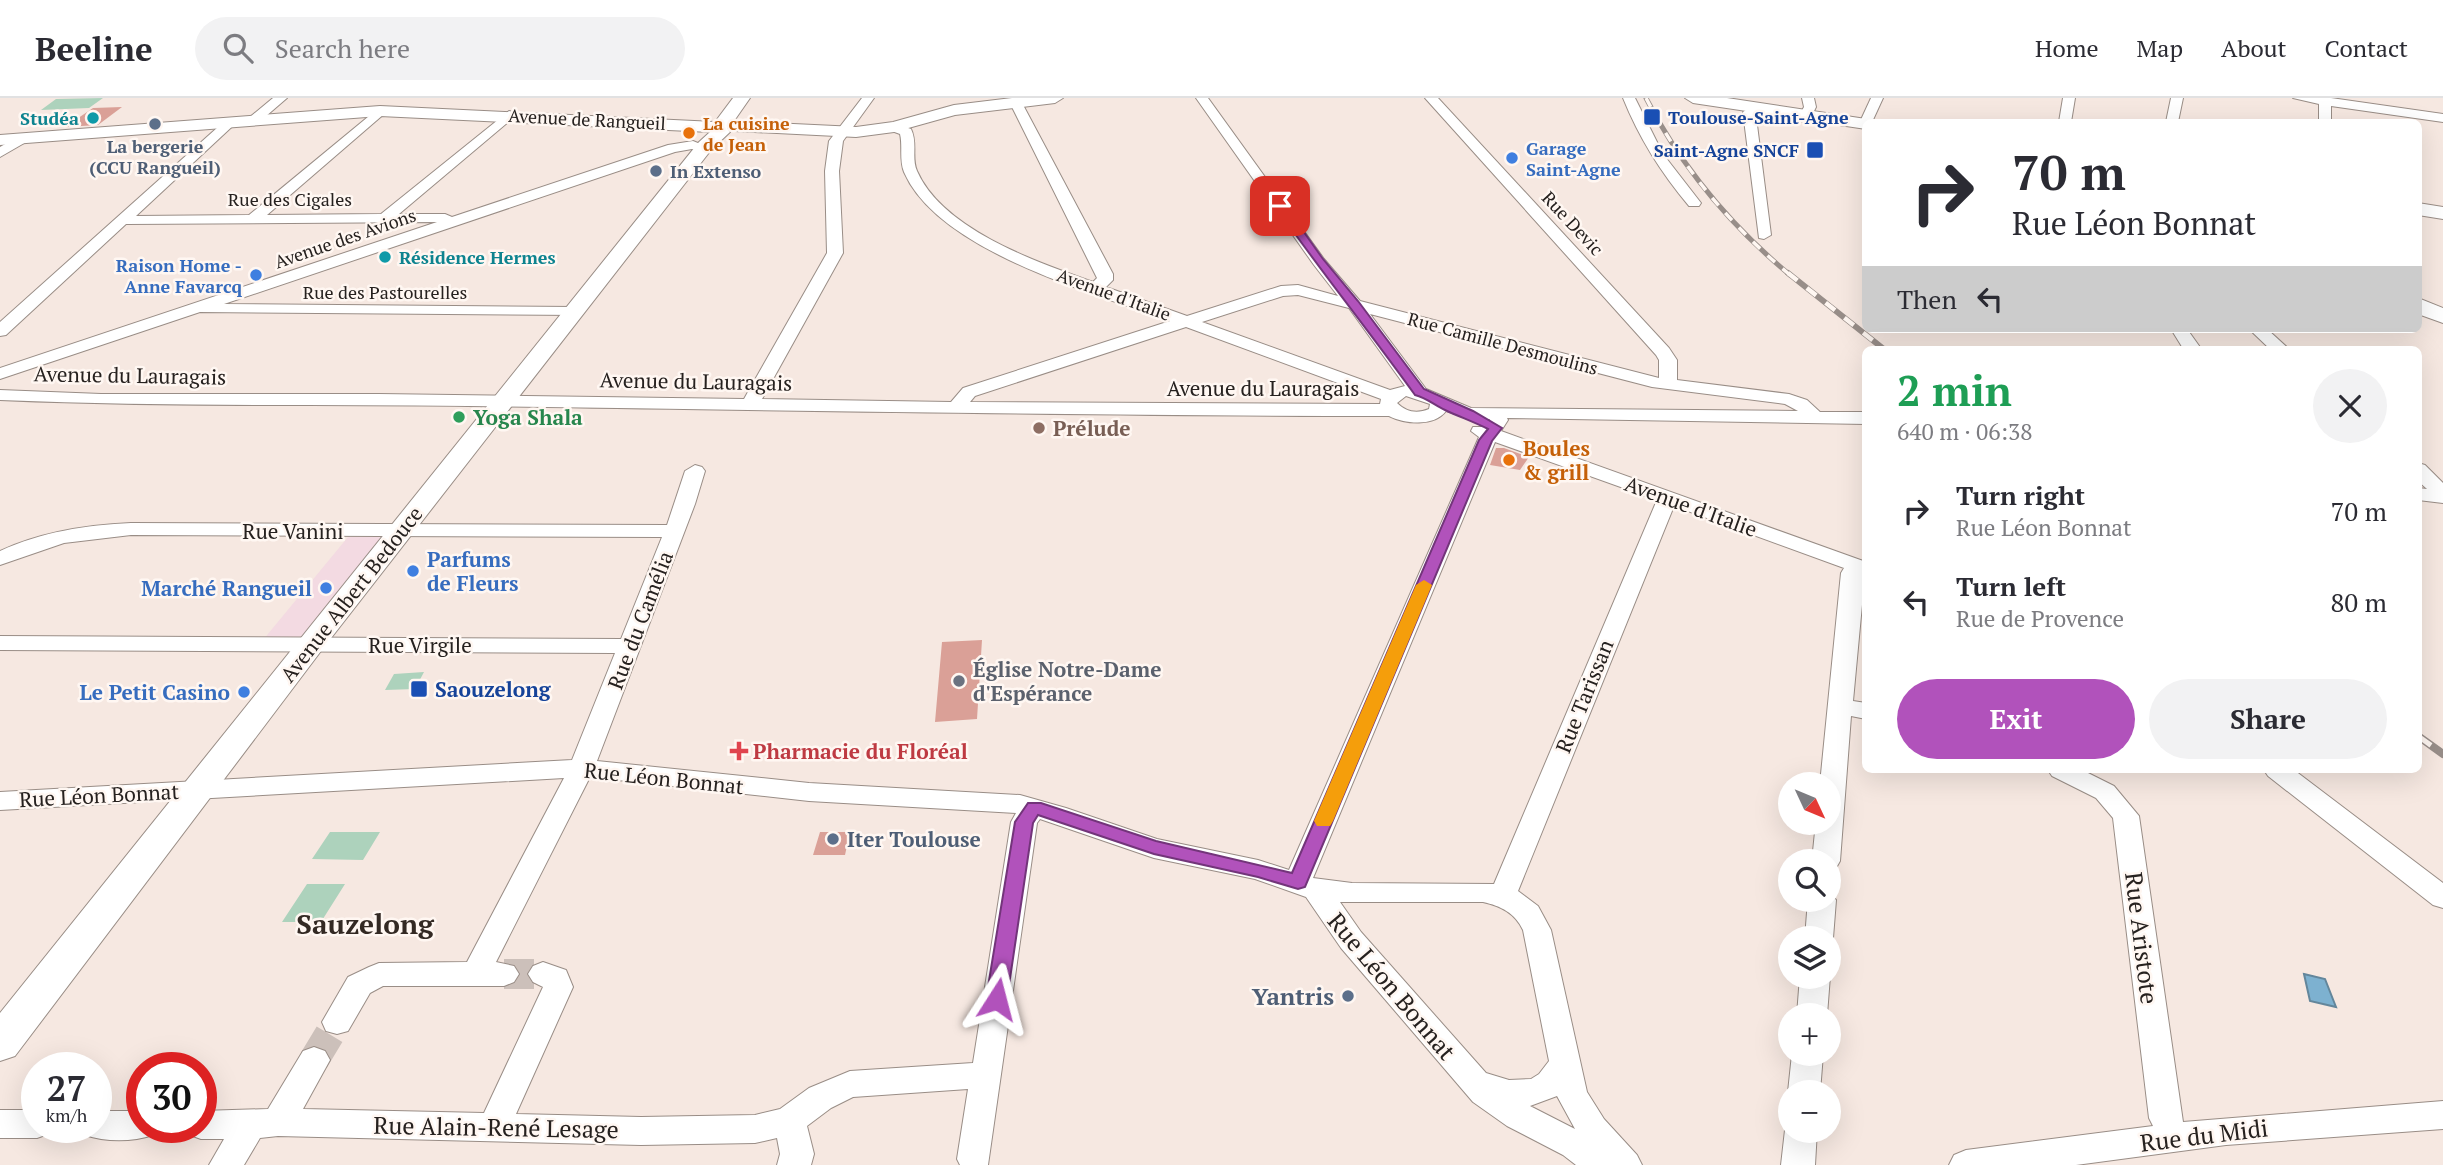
<!DOCTYPE html>
<meta charset="utf-8">
<style>
:root{--surface:#fff;--page:#f2f2f3;--text:#2b2b33;--muted:#7c7c81;--line:#e1e1e2;--accent:#b152bb}
body{margin:0;font-family:"PT Serif",serif;background:var(--page);color:var(--text);height:100vh;display:flex;flex-direction:column;font-size:26px;white-space:nowrap}
*{box-sizing:border-box;margin:0}
p{font-size:23px;color:var(--muted)}
.icon{flex:none;width:38px;height:38px;fill:none;stroke:currentColor;stroke-width:2;stroke-linecap:round;stroke-linejoin:round}
.map{position:relative;flex:1;overflow:hidden}
.drawer{position:absolute;left:1862px;top:248px;width:560px;height:427px;display:flex;flex-direction:column;background:var(--surface);border-radius:10px;box-shadow:0 7px 28px #0002}
.drawer>*{flex:none}
.banner{position:absolute;left:1862px;top:21px;width:560px;height:214px;border-radius:10px;box-shadow:0 7px 28px #0002;background:#fff;color:var(--text);overflow:hidden}
.needle{width:46px;rotate:134deg}
.controls{position:absolute;left:1778px;top:674px;display:grid;gap:14px}
.controls a{display:grid;place-items:center;width:63px;height:63px;border-radius:50%;background:var(--surface);box-shadow:0 7px 28px #0002;font-size:35px}
.speed{position:absolute;left:21px;top:954px;display:flex;gap:14px;font-size:35px;font-weight:700;text-align:center}
.speed>*{display:grid;place-content:center;width:91px;height:91px;border-radius:50%;background:var(--surface);box-shadow:0 7px 28px #0002;line-height:1}
.speed small{font-size:18px;font-weight:400}
.speed .limit{border:10px solid #d22;background:#fff;color:#111}
.pin{position:absolute;display:grid;place-items:center;width:60px;height:60px;color:#fff;margin:-30px;border-radius:14px;box-shadow:0 4px 10px #0006}
.me{position:absolute;width:77px;margin:-38px;rotate:9deg;stroke-linejoin:round;filter:drop-shadow(0 0 5px #0008)}
.turn{display:flex;align-items:center;gap:24px;height:147px;padding:0 35px;font-size:32px}
.turn .icon{width:91px;height:91px;stroke-width:2.5}
.turn b{display:block;font-size:49px;line-height:60px}
.then{display:flex;align-items:center;height:66px;padding:0 35px;background:#0003;gap:14px;font-size:26px}
.round{display:grid;place-items:center;flex:none;width:74px;height:74px;border-radius:37px;background:var(--page)}
.overview{display:flex;align-items:center;justify-content:space-between;height:119px;padding:0 35px}
h1{font-size:42px;font-weight:800;line-height:52px;color:#1e9e55}
.action{display:flex;gap:14px;margin-top:auto;padding:14px 35px}
.action a{flex:1;height:80px;border-radius:42px;background:var(--accent);color:#fff;font-size:28px;font-weight:800;line-height:80px;text-align:center}
.action a+a{background:var(--page);color:var(--text)}
ul{padding:0;list-style:none}
li{display:flex;align-items:center;gap:21px;height:91px;padding:0 35px}
li div{flex:1}
li b{display:block;font-size:26px}
li em{font-style:normal}
header{display:flex;align-items:center;gap:42px;box-sizing:border-box;height:98px;padding:0 35px;background:var(--surface);border-bottom:2px solid var(--line)}
header strong{font-size:33px}
nav{display:flex;gap:38px;margin-inline-start:auto;font-size:24px}
.search{width:490px;height:63px;background:var(--page);display:flex;align-items:center;gap:18px;box-sizing:border-box;padding:0 24px;border-radius:38px;color:var(--muted);font-size:26px}
.map>svg:first-child{display:block}
.commercial{fill:#f3dae2}
.green{fill:#add2bc}
.water{fill:#7db1d0;stroke:#63869b;stroke-width:2}
.building{fill:#daa097}
.lines{fill:none;stroke-linecap:round;stroke-linejoin:round}
.street-tunnel{stroke:#ccc0ba;stroke-width:30;stroke-dasharray:30 15;stroke-linecap:butt}
.street-casing{stroke:#998d86;stroke-width:2}
.secondary-casing{stroke:#998d86;stroke-width:2}
.street{fill:#fff;fill-rule:evenodd}
.secondary{fill:#fff;fill-rule:evenodd}
.rail-far2-casing{stroke:#988e89;stroke-width:5}
.rail-far1-casing{stroke:#988e89;stroke-width:6}
.rail-casing{stroke:#988e89;stroke-width:8}
.rail-far2{stroke:#fff7f2;stroke-width:3.5;stroke-dasharray:10;stroke-linecap:butt}
.rail-far1{stroke:#fff7f2;stroke-width:4.5;stroke-dasharray:12;stroke-linecap:butt}
.rail{stroke:#fff7f2;stroke-width:5;stroke-dasharray:16;stroke-linecap:butt}
.route{fill:#b152bb;stroke:#73357a;stroke-width:2}
.slow{fill:#f59e0b}
.transit-dot{fill:#1a4fb4;stroke:#fff7f2;stroke-width:2.5}
.culture-dot{fill:#0f9aa8;stroke:#fff7f2;stroke-width:2.5}
.service-dot{fill:#5c6f8a;stroke:#fff7f2;stroke-width:2.5}
.food-dot{fill:#e8710a;stroke:#fff7f2;stroke-width:2.5}
.shop-dot{fill:#3f7fe0;stroke:#fff7f2;stroke-width:2.5}
.leisure-dot{fill:#2e9e5b;stroke:#fff7f2;stroke-width:2.5}
.education-dot{fill:#8d6e63;stroke:#fff7f2;stroke-width:2.5}
.worship-dot{fill:#6b7280;stroke:#fff7f2;stroke-width:2.5}
.health-dot{fill:#e0444e;stroke:#fff7f2;stroke-width:2.5}
.labels{text-anchor:middle;dominant-baseline:central;stroke-width:5;stroke-linejoin:round;paint-order:stroke}
.far-transit-label{font-size:18px;font-weight:bold;fill:#164399;stroke:#fff7f2;text-anchor:start}
.far-culture-label{font-size:18px;font-weight:bold;fill:#0d838f;stroke:#fff7f2;text-anchor:end}
.far-street-label{font-size:18px;fill:#26211f;stroke:#fff7f2}
.far-food-label{font-size:18px;font-weight:bold;fill:#c56008;stroke:#fff7f2;text-anchor:start}
.far-service-label{font-size:18px;font-weight:bold;fill:#4e5e75;stroke:#fff7f2}
.far-shop-label{font-size:18px;font-weight:bold;fill:#366cbe;stroke:#fff7f2;text-anchor:start}
.street-label{font-size:21px;fill:#26211f;stroke:#fff7f2}
.leisure-label{font-size:21px;font-weight:bold;fill:#27864d;stroke:#fff7f2;text-anchor:start}
.education-label{font-size:21px;font-weight:bold;fill:#785e54;stroke:#fff7f2;text-anchor:start}
.food-label{font-size:21px;font-weight:bold;fill:#c56008;stroke:#fff7f2;text-anchor:start}
.shop-label{font-size:21px;font-weight:bold;fill:#366cbe;stroke:#fff7f2;text-anchor:end}
.worship-label{font-size:21px;font-weight:bold;fill:#5b616d;stroke:#fff7f2;text-anchor:start}
.transit-label{font-size:21px;font-weight:bold;fill:#164399;stroke:#fff7f2;text-anchor:start}
.health-label{font-size:21px;font-weight:bold;fill:#be3a42;stroke:#fff7f2;text-anchor:start}
.service-label{font-size:21px;font-weight:bold;fill:#4e5e75;stroke:#fff7f2;text-anchor:start}
.near-street-label{font-size:24px;fill:#26211f;stroke:#fff7f2}
.near-service-label{font-size:24px;font-weight:bold;fill:#4e5e75;stroke:#fff7f2;text-anchor:end}
.near-quarter-label{font-size:28px;font-weight:bold;fill:#332923;stroke:#fff7f2}
</style>
<header>
<strong>Beeline</strong>
<div class="search"><svg class="icon" aria-label="search" viewBox="0 0 24 24"><circle cx="10" cy="10" r="6"/><path d="M15 15l6 6"/></svg>Search here</div>
<nav><a>Home</a><a>Map</a><a>About</a><a>Contact</a></nav>
</header>
<div class="map">
<svg width="2443" height="1067" viewBox="0 0 2443 1067">
<rect width="100%" height="100%" fill="#f6e8e1"/>
<path class="commercial" d="M348,439H388L305,540L263,542Z"/>
<path class="green" d="M103,0L89,10L41,12L56,1Z
M424,574L415,591L385,592L394,576Z
M330,734H380L363,762L312,761Z
M307,786H345L321,824H282Z"/>
<path class="water" d="M2304,876L2325,881L2336,909L2310,903Z"/>
<path class="building" d="M122,9L98,27L65,29L93,10Z
M1496,350H1504L1529,359L1520,372L1490,367Z
M982,542L977,621L935,624L942,544Z
M820,734H850L845,757H813Z"/>
<g class="lines">
<path class="street-tunnel" d="M504,876H543
M314,962L337,924"/>
<defs>
<path id="street" d="M273,0H287L258,25H250V19Z
M862,0H874L843,43L839,73L843,155L762,301L951,304L963,290L1170,223C1094,195 938,153 904,74C899,62 903,48 900,36L889,32V26L894,25L911,31C918,45 911,60 917,73C943,132 1037,164 1093,184L1097,180L1010,5L1016,1L1022,5L1113,176V182L1106,189L1187,218L1281,188L1298,187L1338,198L1314,167L1196,0H1208L1324,161L1360,203L1659,280V262L1656,257L1425,0H1438L1669,250L1677,262V282L1789,296L1807,302L1820,314H1866V326L1507,320L1508,322L1501,333L1866,464L1853,603L1866,605V621L1851,618L1840,763L1836,770L1829,772V763H1812L1816,724H1829V686H1820L1841,475L1844,470L1674,408L1518,793L1538,808L1551,832L1587,994L1604,1021L1637,1057L1642,1067H1576L1563,1057L1507,1028L1473,1004L1341,850L1306,799L1255,781L1154,760L1040,721L1037,725L988,1067H960L957,1061L968,991L853,999L831,1010L807,1028L814,1056L811,1067H777L780,1056L777,1040L755,1045L641,1047L278,1038L260,1040L244,1067H209L224,1041H201L190,1037L186,1029H201V1013L268,1011L303,953L314,949L325,953L330,962L303,1011L484,1015L543,889L533,884L528,876L533,868L543,864L566,872L573,889L516,1016L641,1019L755,1017L780,1011L809,990L850,973L973,965L1011,724L1016,715L809,703L590,679L496,864L514,868L519,876L514,884L504,888H383L370,895L348,933L337,936L326,933L322,924L348,879L369,869L379,865L467,864L564,680L0,712V694L572,662L615,555L0,552V538L621,541L662,439L131,437L64,445L0,467V453C41,434 86,427 131,425L667,427L685,373L695,367L702,369L705,373L695,406L597,663L809,685L1020,697L1066,710L1157,741L1258,762L1289,772L1479,339L1471,333L1473,329H1485L1490,321H1472L1446,313C1434,329 1405,326 1389,318C1082,318 775,312 468,308C312,306 156,309 0,302V292L101,296H379L744,301L827,155L825,73L829,43ZM1298,197L1349,210L1405,288L1390,292L1202,224L1283,198ZM1370,216L1652,289L1785,306L1798,313L1471,310L1426,291ZM1186,229L1381,301L1380,306L970,304L975,298ZM1406,298L1430,306L1429,311C1417,316 1406,314 1397,305ZM1495,344L1657,402L1494,786L1352,785L1313,780ZM1340,804H1483C1501,808 1515,815 1523,832L1549,963L1539,976L1531,981L1509,982L1486,975L1361,834ZM1557,998L1575,1031L1530,1008Z
M1623,0H1635L1663,56L1701,105L1699,108H1689C1661,75 1639,40 1623,0Z
M1802,0H1814L1816,9L1809,23L1787,25L1756,19L1771,137L1764,141L1759,140L1743,14L1749,10L1787,17L1800,16L1804,9Z
M1871,0H1883L1872,24H1866V30L1860,29L1859,26Z
M2063,0H2075L2071,24H2059Z
M2171,0H2183L2178,24H2166Z
M2293,0H2331L2443,16V24L2331,8V24H2319V6Z
M380,9L386,13L384,16L267,117L381,116L509,13L513,14V20L399,116H445L452,119L668,47L693,43L710,50L703,54L692,51L675,54L224,206L574,209L580,211L582,214L580,217L200,214L0,281V270L437,124L126,126L6,237L0,238V224L227,21L231,20L237,24L136,118L249,117Z
M21,37L26,38V44L0,59V49Z
M2171,231H2187L2202,252H2184Z
M2249,231H2267L2290,252H2271Z
M2418,365L2425,367L2443,385V405L2418,402V390L2427,391L2418,383Z
M2048,672H2082L2114,688L2139,718L2183,1024L2443,1003V1031L2226,1047L2076,1067H1949L1954,1057L1966,1052L2153,1028L2149,1020L2113,720L2096,700L2052,678Z
M2264,672H2294L2443,785V810L2433,807L2268,678Z
M1829,794L1836,802L1833,840L1829,848V840H1805L1808,802H1829Z
M1829,876L1830,878L1827,917H1797L1800,878H1829Z
M1792,956H1823L1820,994H1790V998L1788,994Z
M0,1012H37V1029H52L48,1036L37,1040H0Z
M96,1013H142V1029H157L153,1037C133,1044 105,1044 85,1037L81,1029H96Z
M1789,1022L1790,1032H1817L1815,1067H1781L1785,1032Z"/>
<path id="secondary" d="M733,0H750L734,23L856,29L893,24L954,7L1012,0H1063L1055,5L955,17L894,34L856,39L735,33L727,30L730,34L711,52L321,553L15,958L0,963V915L699,44L710,34L380,18L0,47V37L380,8L715,24Z
M1685,0H1727L1866,21L1874,24H1866V31L1693,5Z
M2418,105L2443,109V121L2418,117Z
M2418,200L2443,210V225L2418,216Z"/>
</defs>
<use href="#street" class="street-casing"/>
<use href="#secondary" class="secondary-casing"/>
<use href="#street" class="street"/>
<use href="#secondary" class="secondary"/>
<defs>
<path id="rail-far2" d="M1646,0C1682,70 1730,127 1790,177"/>
<path id="rail-far1" d="M1788,175L1885,252"/>
<path id="rail" d="M2418,638L2443,656"/>
</defs>
<use href="#rail-far2" class="rail-far2-casing"/>
<use href="#rail-far1" class="rail-far1-casing"/>
<use href="#rail" class="rail-casing"/>
<use href="#rail-far2" class="rail-far2"/>
<use href="#rail-far1" class="rail-far1"/>
<use href="#rail" class="rail"/>
</g>
<path class="route" d="M1276,106H1284L1323,161L1358,203L1424,291L1473,313L1502,330L1492,343L1305,789L1298,791L1258,779L1154,756L1038,717L1033,725L1007,901L1004,907L997,909L989,907L986,901L1015,724L1028,705H1041L1156,743L1292,775L1479,342L1488,331C1474,324 1460,319 1445,312C1434,307 1427,300 1415,297C1369,233 1320,172 1275,108Z"/>
<path class="slow" d="M1424,482L1432,487L1333,723L1330,728H1317L1314,723L1416,487Z"/>
<g class="transit-dot">
<rect x="1643" y="10" width="18" height="18" rx="3.5"/>
<rect x="1806" y="43" width="18" height="18" rx="3.5"/>
<rect x="410" y="582" width="18" height="18" rx="3.5"/>
</g>
<g class="culture-dot">
<circle cx="93" cy="20" r="7"/>
<circle cx="385" cy="159" r="7"/>
</g>
<g class="service-dot">
<circle cx="155" cy="26" r="7"/>
<circle cx="656" cy="73" r="7"/>
<circle cx="833" cy="741" r="7"/>
<circle cx="1348" cy="898" r="7"/>
</g>
<g class="food-dot">
<circle cx="689" cy="35" r="7"/>
<circle cx="1509" cy="362" r="7"/>
</g>
<g class="shop-dot">
<circle cx="1512" cy="60" r="7"/>
<circle cx="256" cy="177" r="7"/>
<circle cx="413" cy="473" r="7"/>
<circle cx="326" cy="490" r="7"/>
<circle cx="244" cy="594" r="7"/>
</g>
<circle class="leisure-dot" cx="459" cy="319" r="7"/>
<circle class="education-dot" cx="1039" cy="330" r="7"/>
<circle class="worship-dot" cx="959" cy="583" r="7"/>
<path class="health-dot" d="M735.5 642.5h7v7h7v7h-7v7h-7v-7h-7v-7h7z"/>
<g class="labels">
<g class="far-transit-label">
<text x="1668" y="19">Toulouse-Saint-Agne</text>
<text x="1799" y="52" text-anchor="end">Saint-Agne SNCF</text>
</g>
<g class="far-culture-label">
<text x="79" y="20">Studéa</text>
<text x="399" y="159" text-anchor="start">Résidence Hermes</text>
</g>
<g class="far-street-label">
<text transform="translate(587 21) rotate(3)">Avenue de Rangueil</text>
<text x="290" y="101">Rue des Cigales</text>
<text transform="translate(1573 125) rotate(47)">Rue Devic</text>
<text transform="translate(345 140) rotate(-19)">Avenue des Avions</text>
<text x="385" y="194">Rue des Pastourelles</text>
<text transform="translate(1114 196) rotate(20)">Avenue d'Italie</text>
<text transform="translate(1503 245) rotate(15)">Rue Camille Desmoulins</text>
</g>
<g class="far-food-label">
<text x="703" y="25">La cuisine<tspan x="703" dy="21">de Jean</tspan></text>
</g>
<g class="far-service-label">
<text x="155" y="48">La bergerie<tspan x="155" dy="21">(CCU Rangueil)</tspan></text>
<text x="670" y="73" text-anchor="start">In Extenso</text>
</g>
<g class="far-shop-label">
<text x="1526" y="50">Garage<tspan x="1526" dy="21">Saint-Agne</tspan></text>
<text x="242" y="167" text-anchor="end">Raison Home -<tspan x="242" dy="21">Anne Favarcq</tspan></text>
</g>
<g class="street-label">
<text transform="translate(130 277) rotate(1)">Avenue du Lauragais</text>
<text transform="translate(696 283) rotate(1)">Avenue du Lauragais</text>
<text x="1263" y="290">Avenue du Lauragais</text>
<text transform="translate(1691 408) rotate(20)">Avenue d'Italie</text>
<text x="293" y="433">Rue Vanini</text>
<text transform="translate(351 496) rotate(-52)">Avenue Albert Bedouce</text>
<text transform="translate(640 522) rotate(-69)">Rue du Camélia</text>
<text x="420" y="547">Rue Virgile</text>
<text transform="translate(1584 598) rotate(-68)">Rue Tarissan</text>
<text transform="translate(664 680) rotate(6)">Rue Léon Bonnat</text>
<text transform="translate(99 697) rotate(-3)">Rue Léon Bonnat</text>
</g>
<g class="leisure-label">
<text x="473" y="319">Yoga Shala</text>
</g>
<g class="education-label">
<text x="1053" y="330">Prélude</text>
</g>
<g class="food-label">
<text x="1523" y="350">Boules<tspan x="1523" dy="24">&amp; grill</tspan></text>
</g>
<g class="shop-label">
<text x="427" y="461" text-anchor="start">Parfums<tspan x="427" dy="24">de Fleurs</tspan></text>
<text x="312" y="490">Marché Rangueil</text>
<text x="230" y="594">Le Petit Casino</text>
</g>
<g class="worship-label">
<text x="973" y="571">Église Notre-Dame<tspan x="973" dy="24">d'Espérance</tspan></text>
</g>
<g class="transit-label">
<text x="435" y="591">Saouzelong</text>
</g>
<g class="health-label">
<text x="753" y="653">Pharmacie du Floréal</text>
</g>
<g class="service-label">
<text x="847" y="741">Iter Toulouse</text>
</g>
<g class="near-street-label">
<text transform="translate(2142 840) rotate(83)">Rue Aristote</text>
<text transform="translate(1392 888) rotate(50)">Rue Léon Bonnat</text>
<text transform="translate(496 1029) rotate(1)">Rue Alain-René Lesage</text>
<text transform="translate(2204 1037) rotate(-7)">Rue du Midi</text>
</g>
<g class="near-service-label">
<text x="1334" y="898">Yantris</text>
</g>
<g class="near-quarter-label">
<text x="365" y="825">Sauzelong</text>
</g>
</g>
</svg>
<div class="controls">
<a><svg class="needle" viewBox="-14 -14 28 28"><path d="M0-13l5 13h-10z" fill="#e53935"/><path d="M0 13l5-13h-10z" fill="#7c7c81"/></svg></a>
<a><svg class="icon" aria-label="search" viewBox="0 0 24 24"><circle cx="10" cy="10" r="6"/><path d="M15 15l6 6"/></svg></a>
<a><svg class="icon" aria-label="layers" viewBox="0 0 24 24"><path d="M12 4l9 5-9 5-9-5zM3 14l9 5 9-5"/></svg></a>
<a>+</a>
<a>−</a>
</div>
<div class="speed"><div>27<small>km/h</small></div><div class="limit">30</div></div>
<div class="pin" style="left:1280px;top:108px;background:#d93025"><svg class="icon" aria-label="arrive" viewBox="0 0 24 24"><path d="M6 21V4h12l-3 4 3 4H6"/></svg></div>
<svg class="me" style="left:997px;top:901px" viewBox="-20 -20 40 40"><path d="M0-17L14 15 0 8-14 15z" fill="#b152bb" stroke="#fff" stroke-width="4"/></svg>
<div class="banner">
<div class="turn"><svg class="icon" aria-label="right" viewBox="0 0 24 24"><path d="M7 20v-9h11M14 6l5 5-5 5"/></svg><div><b>70 m</b>Rue Léon Bonnat</div></div>
<div class="then">Then<svg class="icon" aria-label="left" viewBox="0 0 24 24"><path d="M17 20v-9H6M10 6l-5 5 5 5"/></svg></div>
</div>
<section class="drawer">
<div class="overview"><div><h1>2 min</h1><p>640 m · 06:38</p></div><a class="round"><svg class="icon" aria-label="close" viewBox="0 0 24 24"><path d="M6 6l12 12M18 6L6 18"/></svg></a></div>
<ul>
<li><svg class="icon" aria-label="right" viewBox="0 0 24 24"><path d="M7 20v-9h11M14 6l5 5-5 5"/></svg><div><b>Turn right</b><p>Rue Léon Bonnat</p></div><em>70 m</em></li>
<li><svg class="icon" aria-label="left" viewBox="0 0 24 24"><path d="M17 20v-9H6M10 6l-5 5 5 5"/></svg><div><b>Turn left</b><p>Rue de Provence</p></div><em>80 m</em></li>
</ul>
<div class="action"><a>Exit</a><a>Share</a></div>
</section>
</div>
